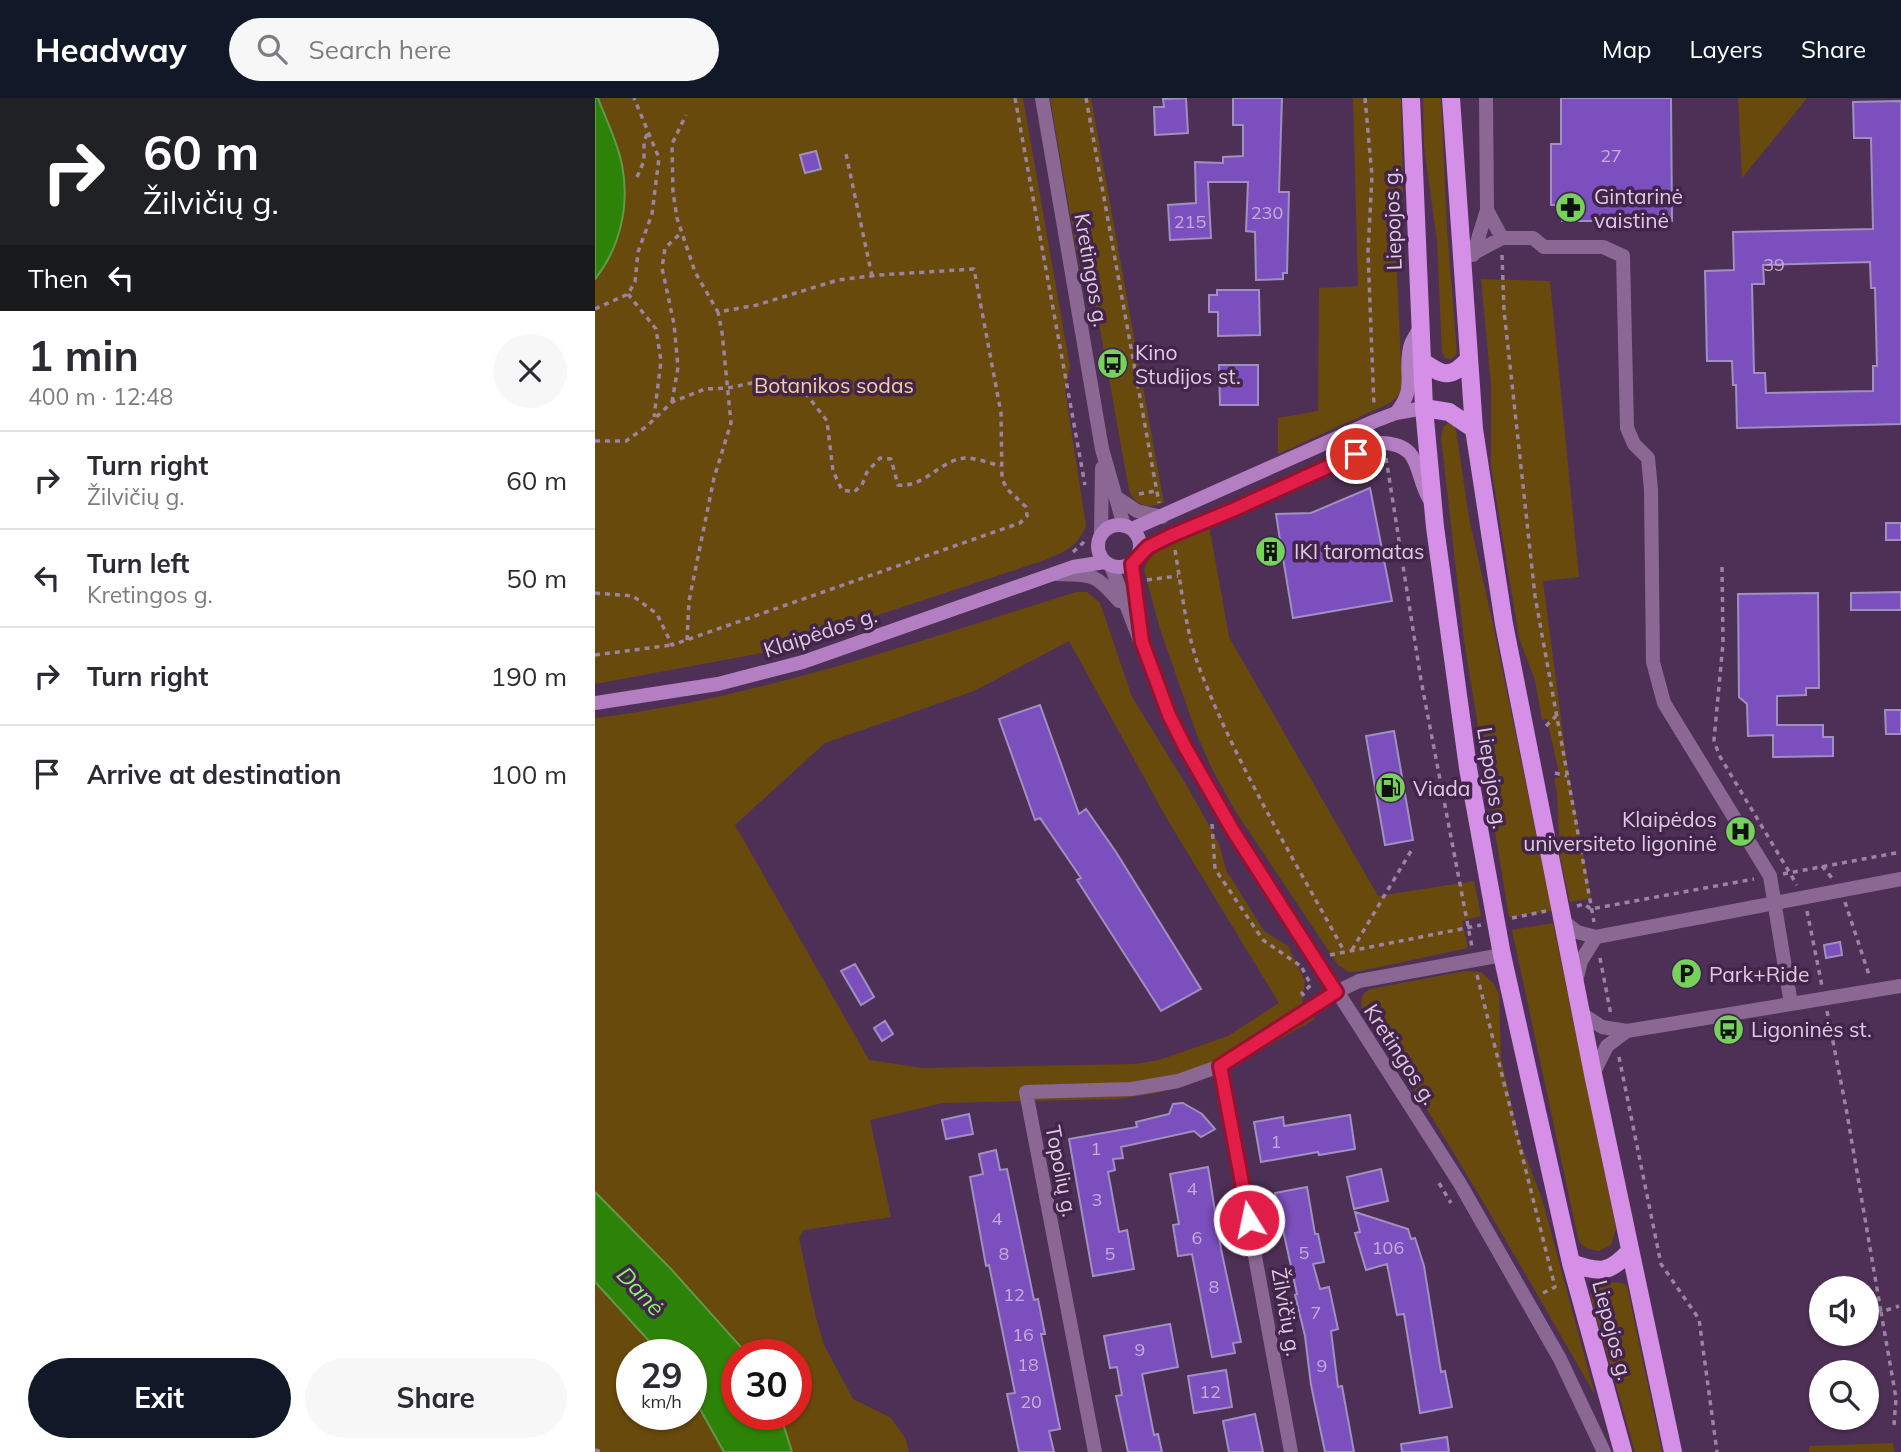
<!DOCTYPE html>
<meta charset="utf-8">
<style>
:root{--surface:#fff;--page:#f7f7f7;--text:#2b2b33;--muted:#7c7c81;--line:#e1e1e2;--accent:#111827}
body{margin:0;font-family:Mulish,sans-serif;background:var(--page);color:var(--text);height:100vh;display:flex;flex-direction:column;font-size:26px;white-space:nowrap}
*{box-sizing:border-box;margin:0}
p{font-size:23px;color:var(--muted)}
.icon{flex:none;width:38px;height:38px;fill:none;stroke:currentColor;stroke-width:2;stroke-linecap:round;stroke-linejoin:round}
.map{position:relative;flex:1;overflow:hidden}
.side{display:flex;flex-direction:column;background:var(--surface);width:595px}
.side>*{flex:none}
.hud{background:#202124;color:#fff;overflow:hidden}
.buttons{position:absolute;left:1214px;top:1178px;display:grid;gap:14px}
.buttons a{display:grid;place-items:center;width:70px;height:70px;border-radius:50%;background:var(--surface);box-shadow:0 2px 5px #0004;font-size:35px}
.speed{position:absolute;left:21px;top:1241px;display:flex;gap:14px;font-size:35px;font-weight:700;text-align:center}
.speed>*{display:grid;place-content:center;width:91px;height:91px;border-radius:50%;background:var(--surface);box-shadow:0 2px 5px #0004;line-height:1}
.speed small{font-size:18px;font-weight:400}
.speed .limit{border:10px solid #d22;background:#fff;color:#111}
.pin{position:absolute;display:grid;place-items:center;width:60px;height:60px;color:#fff;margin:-30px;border:4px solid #fff;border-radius:50%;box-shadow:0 2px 7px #0007}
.me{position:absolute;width:77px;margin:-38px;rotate:350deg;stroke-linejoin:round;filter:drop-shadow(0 0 5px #0008)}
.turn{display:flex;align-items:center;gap:24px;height:147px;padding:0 28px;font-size:32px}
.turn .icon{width:91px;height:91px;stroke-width:2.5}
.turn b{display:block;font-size:49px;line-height:60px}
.then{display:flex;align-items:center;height:66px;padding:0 28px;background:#0003;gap:14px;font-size:26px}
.round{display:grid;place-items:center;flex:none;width:74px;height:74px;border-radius:37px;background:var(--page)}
.summary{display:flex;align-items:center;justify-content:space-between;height:119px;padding:0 28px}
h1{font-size:42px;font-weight:700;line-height:52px}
.cta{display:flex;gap:14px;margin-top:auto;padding:14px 28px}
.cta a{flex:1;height:80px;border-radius:42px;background:var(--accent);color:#fff;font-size:28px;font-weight:700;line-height:80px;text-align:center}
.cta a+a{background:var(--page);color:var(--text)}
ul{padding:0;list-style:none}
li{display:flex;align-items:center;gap:21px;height:98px;padding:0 28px;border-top:2px solid var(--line)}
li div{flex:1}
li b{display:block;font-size:26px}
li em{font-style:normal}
header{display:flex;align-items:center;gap:42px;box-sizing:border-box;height:98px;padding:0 35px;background:var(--accent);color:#fff}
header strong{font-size:33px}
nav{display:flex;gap:38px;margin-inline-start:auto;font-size:24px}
.search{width:490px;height:63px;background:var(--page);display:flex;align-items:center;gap:18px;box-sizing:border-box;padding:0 24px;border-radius:38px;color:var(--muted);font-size:26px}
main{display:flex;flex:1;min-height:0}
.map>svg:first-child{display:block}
.green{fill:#694a0d;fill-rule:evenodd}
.water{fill:#2d8308;stroke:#629949;stroke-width:2}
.building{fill:#7b4fbd;stroke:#a08fc1;stroke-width:2;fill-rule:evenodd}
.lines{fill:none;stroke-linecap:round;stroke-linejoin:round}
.path{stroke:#9b83a1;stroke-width:3.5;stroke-dasharray:5 5;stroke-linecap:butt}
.street{stroke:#8a6893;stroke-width:14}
.secondary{stroke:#b47ec2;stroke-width:14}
.primary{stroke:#d58fe6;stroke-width:18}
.route-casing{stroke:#92132f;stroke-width:18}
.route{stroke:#e11d48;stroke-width:12}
.labels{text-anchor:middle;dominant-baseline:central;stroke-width:7;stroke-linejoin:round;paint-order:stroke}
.number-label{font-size:18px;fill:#c5acd9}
.poi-label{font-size:21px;fill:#decbe2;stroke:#43254b;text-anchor:start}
.street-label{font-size:21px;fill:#decbe2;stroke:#43254b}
.park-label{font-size:21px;fill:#f2d19b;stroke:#43254b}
.water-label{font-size:23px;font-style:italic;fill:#8af36e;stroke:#43254b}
</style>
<header>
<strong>Headway</strong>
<div class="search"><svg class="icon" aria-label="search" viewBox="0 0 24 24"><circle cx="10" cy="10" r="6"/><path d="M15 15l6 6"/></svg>Search here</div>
<nav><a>Map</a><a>Layers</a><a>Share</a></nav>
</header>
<main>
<section class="side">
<div class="hud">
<div class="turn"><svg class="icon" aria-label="right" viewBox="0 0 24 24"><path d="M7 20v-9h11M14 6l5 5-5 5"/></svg><div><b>60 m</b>Žilvičių g.</div></div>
<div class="then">Then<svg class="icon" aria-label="left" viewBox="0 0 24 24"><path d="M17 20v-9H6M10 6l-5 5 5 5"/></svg></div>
</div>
<div class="summary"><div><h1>1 min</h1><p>400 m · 12:48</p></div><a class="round"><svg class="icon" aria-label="close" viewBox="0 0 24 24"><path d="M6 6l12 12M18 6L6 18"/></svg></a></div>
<ul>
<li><svg class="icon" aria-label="right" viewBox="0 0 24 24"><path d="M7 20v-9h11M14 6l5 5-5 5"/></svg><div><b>Turn right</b><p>Žilvičių g.</p></div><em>60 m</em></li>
<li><svg class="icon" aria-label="left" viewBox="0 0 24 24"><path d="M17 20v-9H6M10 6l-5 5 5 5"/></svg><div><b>Turn left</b><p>Kretingos g.</p></div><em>50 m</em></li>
<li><svg class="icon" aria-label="right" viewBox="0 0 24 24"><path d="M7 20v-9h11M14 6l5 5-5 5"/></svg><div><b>Turn right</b></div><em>190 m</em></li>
<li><svg class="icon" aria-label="arrive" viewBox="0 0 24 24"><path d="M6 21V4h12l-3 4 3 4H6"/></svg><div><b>Arrive at destination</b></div><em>100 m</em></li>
</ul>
<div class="cta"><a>Exit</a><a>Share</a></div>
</section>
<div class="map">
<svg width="1306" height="1354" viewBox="0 0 1306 1354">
<rect width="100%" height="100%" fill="#4e3056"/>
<path class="green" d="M3,0H428L475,269L470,292L491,428C483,449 467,455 447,463L167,555L0,586V181C25,150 35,107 27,67C23,45 11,22 3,0Z
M455,0H496L569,405C553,410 541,409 534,392L502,214L484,167Z
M758,0H806L808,94L802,178L807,289L803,298L795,305L683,356V320L723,313L724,190L763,188Z
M828,0H846L852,130L862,256L856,261L850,260L847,255L842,142L829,49Z
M1143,0H1212L1147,80Z
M886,181L955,183L984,479L948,483L972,666L996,800L975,804L965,758L962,694L959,681L965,679L952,621L947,622L940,582L924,540L896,368V287Z
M853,325L858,326L861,332L874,420L897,522L957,813L914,819L869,542L846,339L848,329Z
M614,427L634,539L783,798L879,783L886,818L867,823L873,850L766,873L754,874L743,867L641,714L618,673L602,637L565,531L549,472C557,446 592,438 614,427Z
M481,494H492L505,505L537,599L595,693L624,746L631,772L669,833L693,848L710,883L707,903L720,921L633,971L597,985L562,995L523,1001L348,1005L275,1022L296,1119L209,1132L204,1140L220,1216L229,1247L258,1301L296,1320L310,1340L314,1354H197L185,1316H201V1256H150L76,1171L0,1094V620C165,600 323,543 481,494ZM474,543L572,721L684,905L633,938L564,962L540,966L328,970L274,962L140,727L230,645L379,593Z
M958,825L1021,1130L1016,1147L1004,1153C995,1152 985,1149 983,1140L917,832Z
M870,873L886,874L898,885L904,896L906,960L925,1044L947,1101L1000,1297C925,1166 850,1035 767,910C765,900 767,896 775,891Z
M0,1184L66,1256H37V1316H96V1295L129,1354H0Z
M1012,1184L1027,1185L1032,1188L1067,1354H1040L995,1196L999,1190Z
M1298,1345L1299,1354H1214V1348Z"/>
<path class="water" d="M0,0H3C11,22 23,45 27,67C35,107 25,150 0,181Z
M0,1094L76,1171L146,1249L150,1256H142V1316H185L197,1354H129L96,1295V1256H66L0,1184Z"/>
<path class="building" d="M591,0L593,35L560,37L559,9H569L568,1Z
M638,0H687L684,94H694L692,175H688V181L661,182L660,134L651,133L653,84H613L616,140L575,142L573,107L601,105L600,64L628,65V59L648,58V27H638Z
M966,0H1076L1077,123H967V107H956V46H966Z
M1306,3V326L1142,330L1141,287H1138L1137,263H1112L1110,173L1139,172L1138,134L1278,131L1276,40H1259L1258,4ZM1275,164L1276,190H1280L1282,268H1278V293L1171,295L1170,275H1159L1157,186H1169L1168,167Z
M221,53L226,71L210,75L205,57Z
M622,192H664L665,237L623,238V214H614V197H622Z
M624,267H663V307H625Z
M775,390L797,503L698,520L688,460L673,462L670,445L685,442L681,416L716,415Z
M1291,425H1306V442H1291Z
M1306,494V512H1256V495Z
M1223,495L1224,590H1211V597L1182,598V627H1228V639H1238V658L1178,659V637L1153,638L1152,606L1144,599L1143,496Z
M445,607L484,716L491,711L521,754L606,891L566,913L482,782L486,780L445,720L440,722L404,621Z
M1290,612H1306V636H1291Z
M799,633L818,742L790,747L771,638Z
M1245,844L1247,857L1231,860L1229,847Z
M260,866L279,899L266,907L246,873Z
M290,923L298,936L287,943L279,930Z
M588,1005L607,1016L620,1031L606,1039L599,1033L526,1049L528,1060L518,1061L520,1072L513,1074L524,1134L532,1132L539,1171L498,1178L474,1041L542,1029L541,1024L574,1016L578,1006Z
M374,1016L378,1036L351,1041L347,1022Z
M755,1017L760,1051L724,1057L723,1054L666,1064L659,1024L688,1019L689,1028Z
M401,1052L405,1072L412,1071L439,1202L443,1201L450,1236H446L465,1331L454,1333L459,1354H424L412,1296L420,1295L394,1167L391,1168L375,1079L388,1076L384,1056Z
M613,1069L626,1151L646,1244L638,1245L640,1255L617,1259L597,1156L583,1158L578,1127L584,1126L575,1076Z
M786,1071L793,1103L759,1111L752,1079Z
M712,1089L720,1136H723L729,1164L718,1166L725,1191L734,1189L743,1231L736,1233L743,1289L747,1288L759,1354H730L716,1287L710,1238L700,1197L702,1196L680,1095Z
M760,1114L813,1131L816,1141L820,1140L829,1168L846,1274L850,1273L857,1309L825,1315L809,1216L802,1217L792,1166L771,1172L760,1135L765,1134Z
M575,1226L583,1269L547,1276L559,1337L563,1336L567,1354H533L521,1298L527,1297L522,1269L515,1270L509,1238Z
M631,1272L637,1309L599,1315L593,1278Z
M660,1316L668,1354H634L628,1323Z
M852,1339L854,1354H807L806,1346Z"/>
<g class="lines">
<path class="path" d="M420,0L490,387
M491,0L564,405
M770,0L777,78L773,154L779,309
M251,56L277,178
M42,79L49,63V43L53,34
M907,157L909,212L940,498L999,824
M33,196L61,231L66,263L59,319
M0,211L33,196L40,184L43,154L57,116L64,60L39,0
M77,304L83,269L79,226L67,170L70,150L86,135
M0,343H31L52,328L77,304L110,291L133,290L166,283L209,293L232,323L238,373L247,392L259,394L267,387L272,374L285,360L296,361L303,387C331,390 345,360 373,360C383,361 395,365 405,368
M791,360L826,582L877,849
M544,396L560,393
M580,452C587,493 591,538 607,577C645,673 700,763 749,853
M478,454L488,445L491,439
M1127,469L1128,545L1119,642L1124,657L1202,787
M552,482L583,478
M0,495L38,498L62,516L77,547L425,425L432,418L431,409L412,391L407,381L406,315L379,171L284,177L243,182L162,207L123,214L100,174L82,120L78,94L77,46L91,17
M92,542L94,503L119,380L136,325L127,234L123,214
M0,557L77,547
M951,628L961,618
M960,675L972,678
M617,726L620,771L668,842L707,869
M1227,768L1237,780
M1188,776L1306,754
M1250,804L1275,880
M982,808L989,806L996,811L1159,781
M1212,813L1227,888
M917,820L951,813
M757,852L816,753
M735,857L886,827
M1005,860L1016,917
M707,870L716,887L707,895L709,898
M882,877L960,1189L944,1197
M1232,913L1251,1010L1286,1214
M1024,959L1066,1166L1104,1221L1122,1354
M844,1085L856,1105
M1299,1327L1301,1300L1286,1214L1304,1208
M0,1352L9,1354"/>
<path class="street" d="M447,0L507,351L529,428
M892,112L907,140
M879,155L907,140H938L949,149H1008L1028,158L1032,330L1039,346L1053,360L1056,392L1058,564L1069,605L1175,778L1196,906
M878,157L892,112L891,0
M521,399L542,413L567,419
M506,437L507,370
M537,466L544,525
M516,468L574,617L616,696L864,1084L965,1261L1009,1354
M461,476C498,477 500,475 524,503
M968,823L982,834L1001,839L1306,781
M981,883L986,863L1001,839
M987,916L1007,929L1032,933L1306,888
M998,976L1012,948L1032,933
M500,1354L431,994L537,991L583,983L625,968
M696,1354L625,968L741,894L764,883L907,857"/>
<path class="secondary" d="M801,315C822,290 809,277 815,250C816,243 822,236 825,230
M503 448a21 21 0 1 1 42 0a21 21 0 1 1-42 0Z
M537,431L780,323L801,315L829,310
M545,456L574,438L640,411L786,345C829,346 818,376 836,404
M0,605L123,586L208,564L478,469L510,464"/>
<path class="primary" d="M816,0L829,310L840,429L873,670L907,857L976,1165L1028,1354
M856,0L879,331L909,526L998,976L1078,1354
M827,263C847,277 855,282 873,262
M829,310L854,314L879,331
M976,1165C1005,1175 1014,1176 1035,1153"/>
</g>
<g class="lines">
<defs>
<path id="route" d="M654,1122L625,968L741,894L637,731L590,649L574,617L547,544L537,466L553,449L575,438L640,411L761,356"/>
</defs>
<use href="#route" class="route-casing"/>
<use href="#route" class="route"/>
</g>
<defs>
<symbol id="pharmacy-disc" viewBox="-11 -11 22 22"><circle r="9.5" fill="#75d25b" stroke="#43254b"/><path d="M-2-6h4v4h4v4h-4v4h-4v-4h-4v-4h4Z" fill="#111"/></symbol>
<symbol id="bus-disc" viewBox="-11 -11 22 22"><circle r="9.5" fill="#75d25b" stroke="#43254b"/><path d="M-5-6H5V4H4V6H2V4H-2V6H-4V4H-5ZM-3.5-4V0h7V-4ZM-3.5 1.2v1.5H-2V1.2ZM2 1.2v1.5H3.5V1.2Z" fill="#111"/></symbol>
<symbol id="building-disc" viewBox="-11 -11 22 22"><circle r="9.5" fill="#75d25b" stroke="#43254b"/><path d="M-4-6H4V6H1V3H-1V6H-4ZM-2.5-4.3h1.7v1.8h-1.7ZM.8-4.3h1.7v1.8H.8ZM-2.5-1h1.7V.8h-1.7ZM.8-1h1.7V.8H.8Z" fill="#111"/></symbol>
<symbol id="fuel-disc" viewBox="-11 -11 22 22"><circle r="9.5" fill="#75d25b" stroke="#43254b"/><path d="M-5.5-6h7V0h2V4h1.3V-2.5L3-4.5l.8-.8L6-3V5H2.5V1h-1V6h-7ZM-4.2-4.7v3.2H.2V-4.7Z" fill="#111"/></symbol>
<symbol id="hospital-disc" viewBox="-11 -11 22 22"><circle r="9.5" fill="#75d25b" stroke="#43254b"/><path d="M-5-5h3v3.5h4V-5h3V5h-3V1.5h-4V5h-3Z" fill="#111"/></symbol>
<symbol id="parking-disc" viewBox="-11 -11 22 22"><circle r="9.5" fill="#75d25b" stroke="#43254b"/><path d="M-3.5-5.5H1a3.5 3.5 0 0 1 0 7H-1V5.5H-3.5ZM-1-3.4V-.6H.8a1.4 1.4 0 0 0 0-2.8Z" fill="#111"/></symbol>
</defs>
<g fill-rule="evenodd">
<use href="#pharmacy-disc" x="958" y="92" width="35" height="35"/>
<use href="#bus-disc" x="500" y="248" width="35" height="35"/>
<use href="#building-disc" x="658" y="436" width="35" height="35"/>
<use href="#fuel-disc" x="778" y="672" width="35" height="35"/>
<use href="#hospital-disc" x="1128" y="716" width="35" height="35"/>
<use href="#parking-disc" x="1074" y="858" width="35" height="35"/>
<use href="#bus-disc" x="1116" y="914" width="35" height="35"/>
</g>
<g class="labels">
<g class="number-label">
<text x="1016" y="57">27</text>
<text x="672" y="114">230</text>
<text x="595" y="123">215</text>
<text x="1179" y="166">39</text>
<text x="681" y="1043">1</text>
<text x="501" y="1050">1</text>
<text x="597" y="1090">4</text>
<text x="502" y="1101">3</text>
<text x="402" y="1120">4</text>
<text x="602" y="1139">6</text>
<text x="793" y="1149">106</text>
<text x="709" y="1154">5</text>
<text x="409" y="1155">8</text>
<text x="515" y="1155">5</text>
<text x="619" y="1188">8</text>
<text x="419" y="1196">12</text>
<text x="721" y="1214">7</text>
<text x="428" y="1236">16</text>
<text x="545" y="1251">9</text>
<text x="433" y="1266">18</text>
<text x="727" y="1267">9</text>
<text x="615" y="1293">12</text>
<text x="436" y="1303">20</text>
</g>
<g class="poi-label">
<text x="999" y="98">Gintarinė<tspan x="999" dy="24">vaistinė</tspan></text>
<text x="540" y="254">Kino<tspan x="540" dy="24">Studijos st.</tspan></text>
<text x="699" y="453">IKI taromatas</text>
<text x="818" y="690">Viada</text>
<text x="1122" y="721" text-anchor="end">Klaipėdos<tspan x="1122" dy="24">universiteto ligoninė</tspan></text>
<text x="1114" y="876">Park+Ride</text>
<text x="1156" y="931">Ligoninės st.</text>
</g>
<g class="street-label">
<text transform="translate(797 121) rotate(-92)">Liepojos g.</text>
<text transform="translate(497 172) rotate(80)">Kretingos g.</text>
<text transform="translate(225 534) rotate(-18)">Klaipėdos g.</text>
<text transform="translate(898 680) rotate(81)">Liepojos g.</text>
<text transform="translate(806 956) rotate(57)">Kretingos g.</text>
<text transform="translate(467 1073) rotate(79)">Topolių g.</text>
<text transform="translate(692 1214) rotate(80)">Žilvičių g.</text>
<text transform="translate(1018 1232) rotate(75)">Liepojos g.</text>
</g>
<g class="park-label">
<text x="239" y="287">Botanikos sodas</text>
</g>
<g class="water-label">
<text transform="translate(46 1193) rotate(47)">Danė</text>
</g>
</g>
</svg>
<div class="buttons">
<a><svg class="icon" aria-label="sound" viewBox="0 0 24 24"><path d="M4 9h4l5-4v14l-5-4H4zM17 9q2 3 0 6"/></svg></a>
<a><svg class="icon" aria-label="search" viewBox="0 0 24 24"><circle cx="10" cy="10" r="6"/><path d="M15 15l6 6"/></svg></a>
</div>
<div class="speed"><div>29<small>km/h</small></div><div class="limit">30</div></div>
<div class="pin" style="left:761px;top:356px;background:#d93025"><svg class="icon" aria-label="arrive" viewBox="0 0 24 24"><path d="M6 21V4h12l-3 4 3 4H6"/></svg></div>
<svg class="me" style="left:654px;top:1122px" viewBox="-20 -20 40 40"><circle r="17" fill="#e11d48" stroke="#fff" stroke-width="3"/><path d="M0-11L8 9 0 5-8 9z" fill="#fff"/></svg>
</div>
</main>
